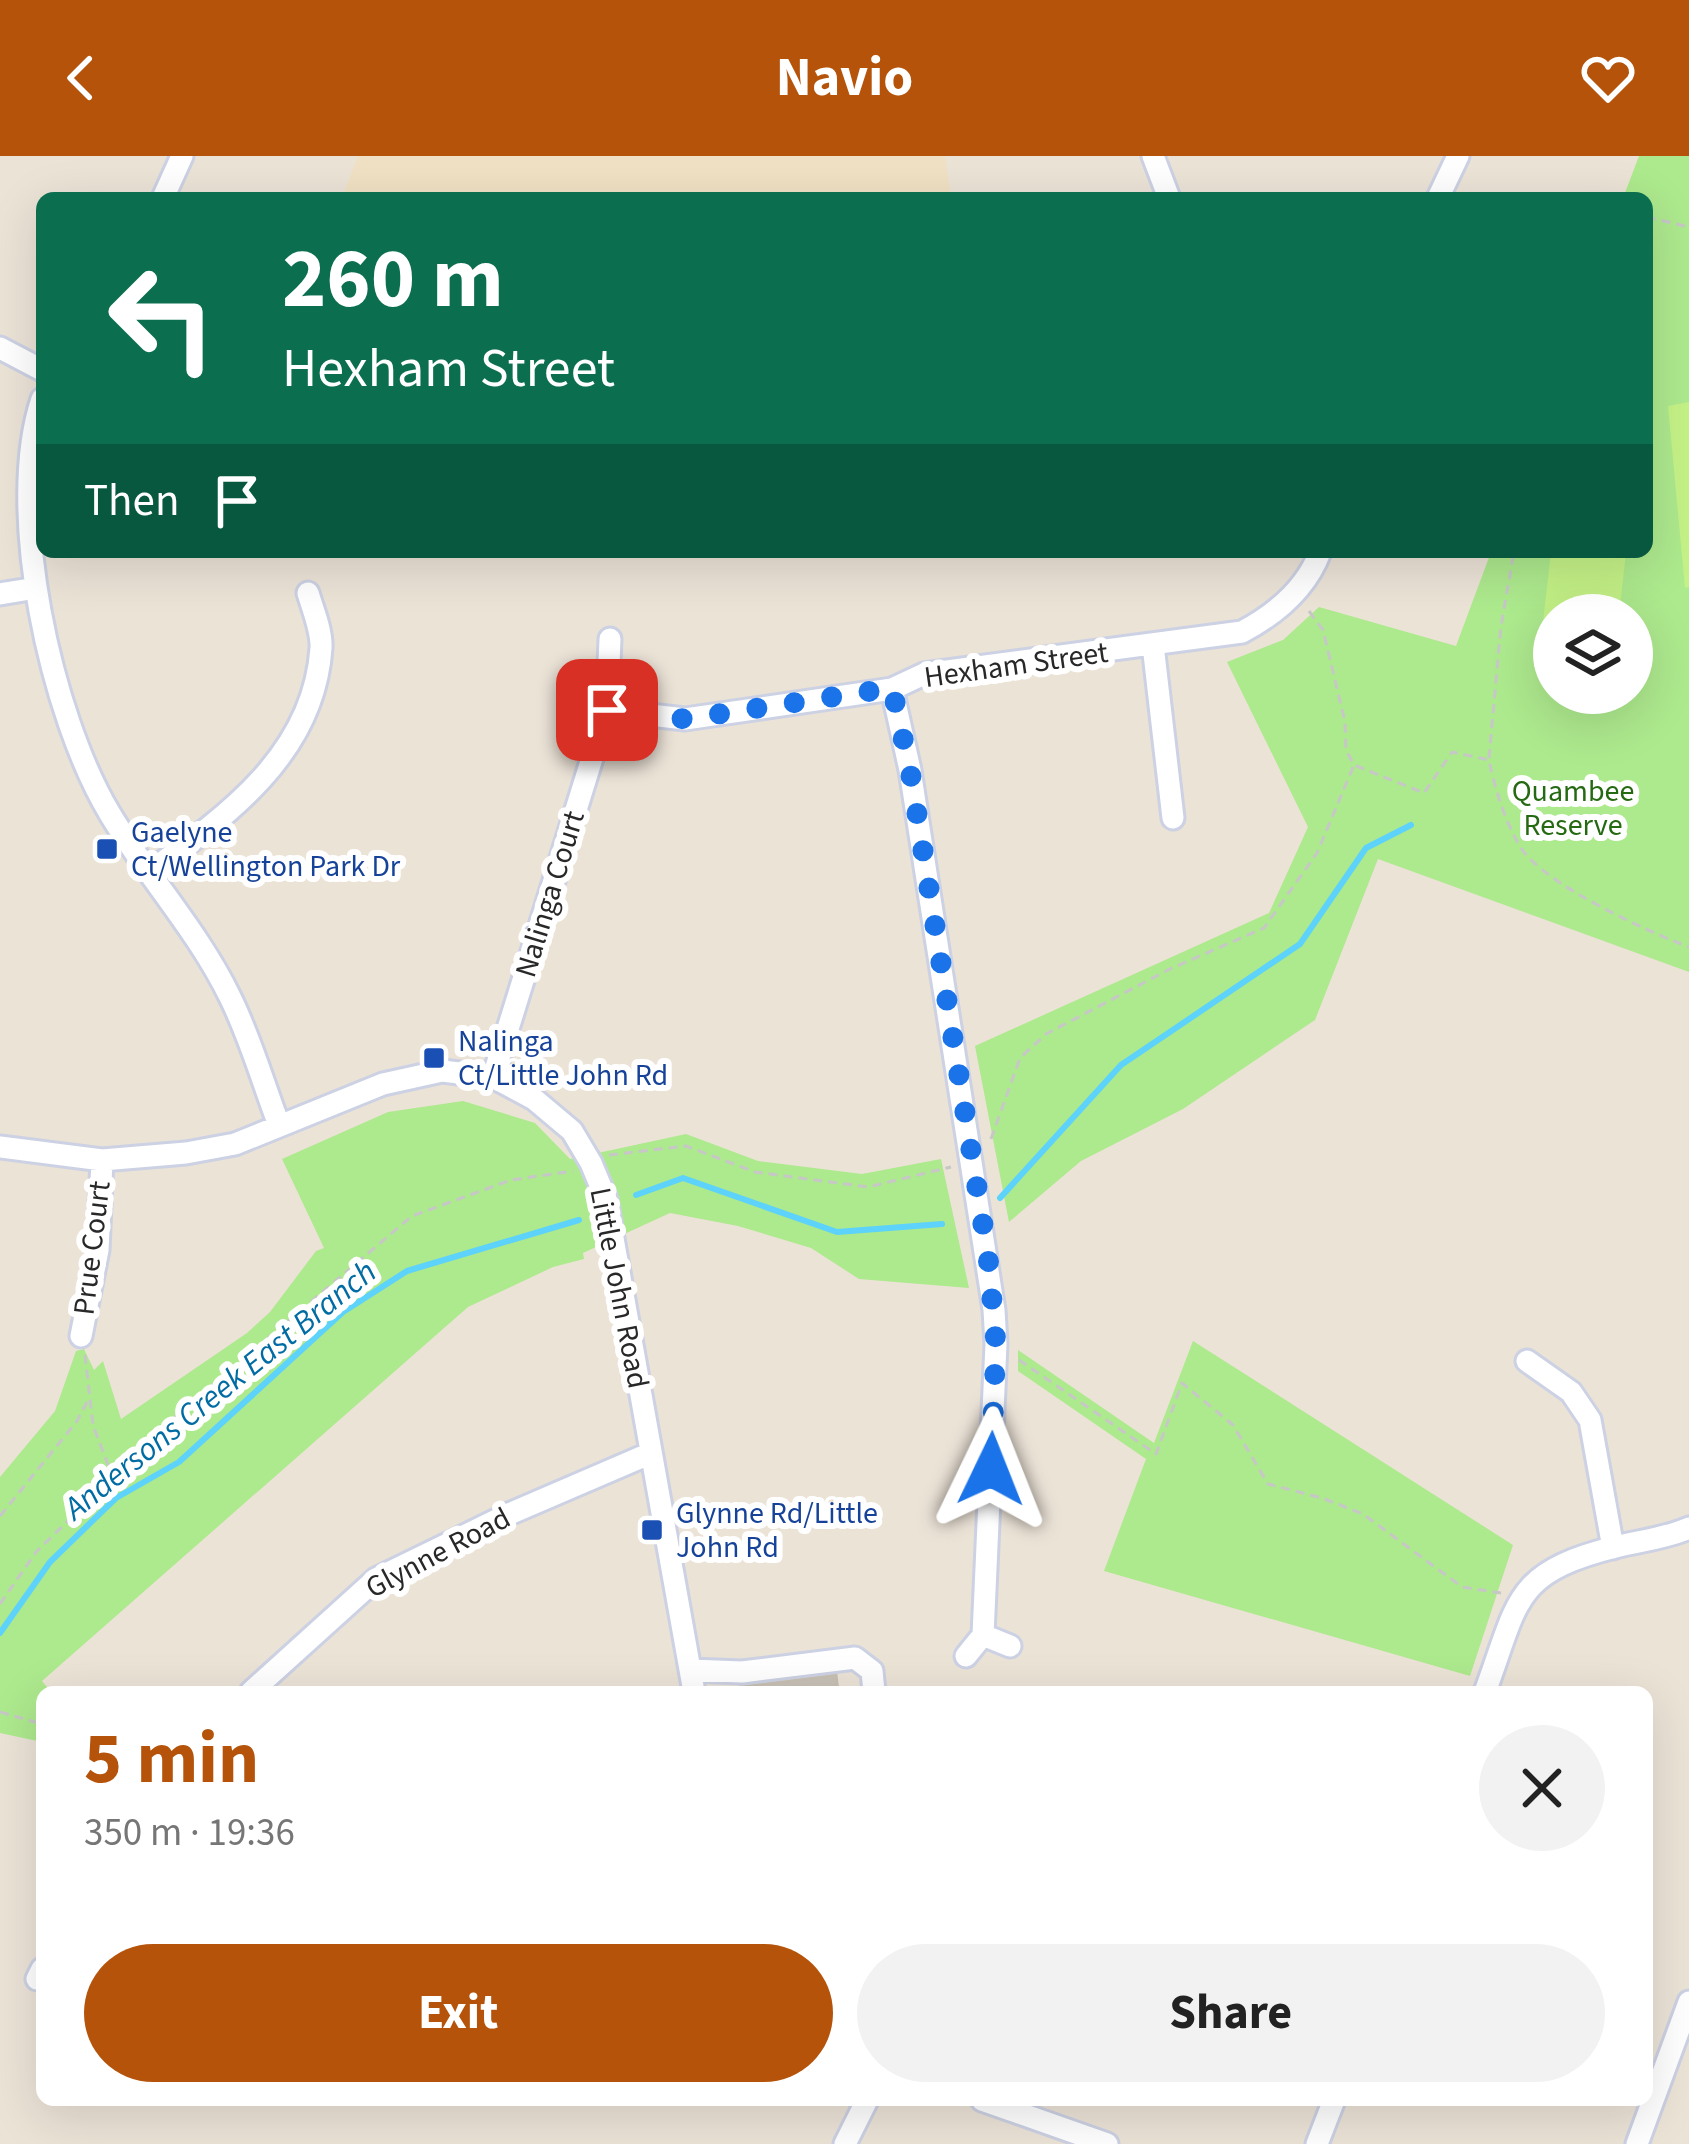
<!DOCTYPE html>
<meta charset="utf-8">
<style>
:root{--surface:#fff;--page:#f2f2f2;--text:#222;--muted:#767676;--accent:#b45309}
body{margin:0;font-family:"Source Sans 3",sans-serif;background:var(--page);color:var(--text);height:100vh;display:flex;flex-direction:column;font-size:45px;white-space:nowrap}
*{box-sizing:border-box;margin:0}
p{font-size:39px;color:var(--muted)}
.icon{flex:none;width:66px;height:66px;fill:none;stroke:currentColor;stroke-width:2;stroke-linecap:round;stroke-linejoin:round}
.map{position:relative;flex:1;overflow:hidden}
.sheet{position:absolute;left:36px;top:1530px;width:1617px;height:420px;display:flex;flex-direction:column;background:var(--surface);border-radius:18px;box-shadow:0 12px 48px #0002}
.sheet>*{flex:none}
.top-card{position:absolute;left:36px;top:36px;width:1617px;height:366px;border-radius:18px;box-shadow:0 12px 48px #0002;background:#0b6e4f;color:#fff;overflow:hidden}
.controls{position:absolute;left:1533px;top:438px;display:grid;gap:24px}
.controls a{display:grid;place-items:center;width:120px;height:120px;border-radius:50%;background:var(--surface);box-shadow:0 12px 48px #0002;font-size:60px}
.pin{position:absolute;display:grid;place-items:center;width:102px;height:102px;color:#fff;margin:-51px;border-radius:24px;box-shadow:0 6px 18px #0006}
.me{position:absolute;width:132px;margin:-66px;rotate:2deg;stroke-linejoin:round;filter:drop-shadow(0 0 9px #0008)}
.turn{display:flex;align-items:center;gap:42px;height:252px;padding:0 48px;font-size:54px}
.turn .icon{width:156px;height:156px;stroke-width:2.5}
.turn b{display:block;font-size:84px;line-height:102px}
.then{display:flex;align-items:center;height:114px;padding:0 48px;background:#0003;gap:24px;font-size:45px}
.round{display:grid;place-items:center;flex:none;width:126px;height:126px;border-radius:63px;background:var(--page)}
.summary{display:flex;align-items:center;justify-content:space-between;height:204px;padding:0 48px}
h1{font-size:72px;font-weight:700;line-height:90px;color:var(--accent)}
.action{display:flex;gap:24px;margin-top:auto;padding:24px 48px}
.action a{flex:1;height:138px;border-radius:72px;background:var(--accent);color:#fff;font-size:48px;font-weight:700;line-height:138px;text-align:center}
.action a+a{background:var(--page);color:var(--text)}
header{display:flex;justify-content:space-between;align-items:center;height:156px;padding:0 48px;background:var(--accent);color:#fff;font-size:54px;font-weight:700}
.map>svg:first-child{display:block}
.education{fill:#f0e1c4}
.green{fill:#ade98d;fill-rule:evenodd}
.pitch{fill:#c5f287}
.lines{fill:none;stroke-linecap:round;stroke-linejoin:round}
.stream{stroke:#5dd2fb;stroke-width:6}
.building{fill:#c7c0b7;stroke:#c7bfb1;stroke-width:3}
.minor-casing{stroke:#ccd1e3;stroke-width:27}
.path{stroke:#c7c7c7;stroke-width:3;stroke-dasharray:9 6;stroke-linecap:butt}
.minor{stroke:#fff;stroke-width:21}
.route{stroke:#1a73e8;stroke-width:21;stroke-dasharray:0 37.8}
.transit-dot{fill:#1a4fb4;stroke:#fff;stroke-width:4.5}
.labels{text-anchor:middle;dominant-baseline:central;stroke-width:12;stroke-linejoin:round;paint-order:stroke}
.street-label{font-size:30px;fill:#282828;stroke:#fff}
.park-label{font-size:30px;fill:#256a12;stroke:#fff}
.transit-label{font-size:30px;fill:#164399;stroke:#fff;text-anchor:start}
.water-label{font-size:33px;font-style:italic;fill:#006ca3;stroke:#fff}
</style>
<header><svg class="icon" aria-label="back" viewBox="0 0 24 24"><path d="M15 5l-7 7 7 7"/></svg>Navio<svg class="icon" aria-label="heart" viewBox="0 0 24 24"><path d="M12 20l-8-8c-3-5 5-10 8-4 3-6 11-1 8 4z"/></svg></header>
<div class="map">
<svg width="1689" height="1988" viewBox="0 0 1689 1988">
<rect width="100%" height="100%" fill="#ece3d7"/>
<path class="education" d="M358,0H945L951,42H342Z"/>
<path class="green" d="M1639,0H1689V816L1378,703L1315,864L1183,953L1081,1005L1009,1066L975,890L1269,757L1308,671L1227,506L1283,484L1319,451L1456,490L1491,396H1647V42H1623ZM1554,459H1632V537H1554Z
M463,945L535,967L570,1003L686,978L758,1005L862,1018L941,1003L969,1132L859,1123L811,1092L738,1070L670,1057L583,1097L584,1103L553,1111L468,1151L42,1525L51,1536H42V1586L0,1577V1321L55,1255L76,1195L84,1193L94,1214L103,1205L121,1263L247,1177L270,1156L316,1095L324,1092L282,1003L388,956Z
M1193,1185L1513,1389L1470,1520L1104,1415L1146,1303L1018,1215V1194L1154,1287Z"/>
<path class="pitch" d="M1689,246V431L1685,432L1668,250Z
M1551,396H1626L1619,459H1554V511L1538,509Z"/>
<g class="lines">
<path class="stream" d="M636,1039L683,1022L837,1076L942,1068
M1000,1042L1121,909L1300,788L1366,692L1411,669
M0,1477L50,1406L116,1342L179,1306L343,1156L407,1115L579,1064"/>
</g>
<path class="building" d="M836,1519L838,1536H741L740,1531Z"/>
<g class="lines">
<defs>
<path id="minor" d="M1153,0L1169,42
M163,42L182,0
M1438,42L1458,0
M0,192L42,214
M42,243C5,353 51,560 110,658C147,720 198,775 230,841C250,881 263,927 279,969
M0,438L36,432
M1153,489L1173,662
M892,533L910,614L994,1154L996,1188L983,1479L966,1500
M607,554L685,563L892,533L924,518L1242,476C1276,458 1306,433 1320,396
M149,716C227,660 314,598 321,492C322,475 313,454 308,437
M493,921L607,554L610,483
M0,991L102,1004L186,997L235,988L383,928L442,915L493,921L534,943L572,975L591,1007L606,1043L694,1536
M81,1180L98,1094L102,1004
M1527,1205L1571,1236L1590,1264L1613,1392
M983,1479L1010,1490
M690,1514L742,1516L855,1502L872,1515L874,1536
M251,1536L376,1423L509,1358L651,1297
M1485,1536C1519,1445 1512,1417 1615,1391C1639,1385 1667,1382 1689,1372
M37,1823L42,1813
M982,1944L1107,1988
M845,1988L867,1944
M1317,1988L1334,1944
M1637,1988L1689,1846"/>
</defs>
<use href="#minor" class="minor-casing"/>
<path class="path" d="M1647,61L1689,71
M1309,455L1323,474L1345,566L1346,594L1354,609L1424,637L1452,596L1489,604C1495,633 1505,666 1521,692C1544,728 1648,776 1689,791
M1489,602L1501,470L1514,396
M991,983L1020,902L1046,878L1170,813L1264,772L1317,697L1354,609
M609,999L686,990L755,1016L868,1031L951,1011
M85,1199L93,1269L113,1322
M1019,1204L1156,1298L1182,1227L1233,1269L1268,1328L1322,1342L1363,1358L1462,1431L1501,1437
M0,1360L77,1265L87,1246
M0,1448L36,1396L174,1262L412,1060L511,1024L573,1015
M0,1556L42,1568"/>
<use href="#minor" class="minor"/>
</g>
<g class="lines">
<path class="route" d="M607,554L685,563L892,532L910,614L988,1100L996,1188L991,1313"/>
</g>
<g class="transit-dot">
<rect x="95" y="681" width="24" height="24" rx="6"/>
<rect x="422" y="890" width="24" height="24" rx="6"/>
<rect x="640" y="1362" width="24" height="24" rx="6"/>
</g>
<g class="labels">
<g class="street-label">
<text transform="translate(1016 509) rotate(-8)">Hexham Street</text>
<text transform="translate(550 738) rotate(-73)">Nalinga Court</text>
<text transform="translate(92 1092) rotate(-83)">Prue Court</text>
<text transform="translate(619 1132) rotate(79)">Little John Road</text>
<text transform="translate(438 1397) rotate(-28)">Glynne Road</text>
</g>
<g class="park-label">
<text x="1573" y="635">Quambee<tspan x="1573" dy="34">Reserve</tspan></text>
</g>
<g class="transit-label">
<text x="131" y="676">Gaelyne<tspan x="131" dy="34">Ct/Wellington Park Dr</tspan></text>
<text x="458" y="885">Nalinga<tspan x="458" dy="34">Ct/Little John Rd</tspan></text>
<text x="676" y="1357">Glynne Rd/Little<tspan x="676" dy="34">John Rd</tspan></text>
</g>
<g class="water-label">
<text transform="translate(220 1234) rotate(-39)">Andersons Creek East Branch</text>
</g>
</g>
</svg>
<div class="controls">
<a><svg class="icon" aria-label="layers" viewBox="0 0 24 24"><path d="M12 4l9 5-9 5-9-5zM3 14l9 5 9-5"/></svg></a>
</div>
<div class="pin" style="left:607px;top:554px;background:#d93025"><svg class="icon" aria-label="arrive" viewBox="0 0 24 24"><path d="M6 21V4h12l-3 4 3 4H6"/></svg></div>
<svg class="me" style="left:991px;top:1313px" viewBox="-20 -20 40 40"><path d="M0-17L14 15 0 8-14 15z" fill="#1a73e8" stroke="#fff" stroke-width="4"/></svg>
<div class="top-card">
<div class="turn"><svg class="icon" aria-label="left" viewBox="0 0 24 24"><path d="M17 20v-9H6M10 6l-5 5 5 5"/></svg><div><b>260 m</b>Hexham Street</div></div>
<div class="then">Then<svg class="icon" aria-label="arrive" viewBox="0 0 24 24"><path d="M6 21V4h12l-3 4 3 4H6"/></svg></div>
</div>
<section class="sheet">
<div class="summary"><div><h1>5 min</h1><p>350 m · 19:36</p></div><a class="round"><svg class="icon" aria-label="close" viewBox="0 0 24 24"><path d="M6 6l12 12M18 6L6 18"/></svg></a></div>
<div class="action"><a>Exit</a><a>Share</a></div>
</section>
</div>
